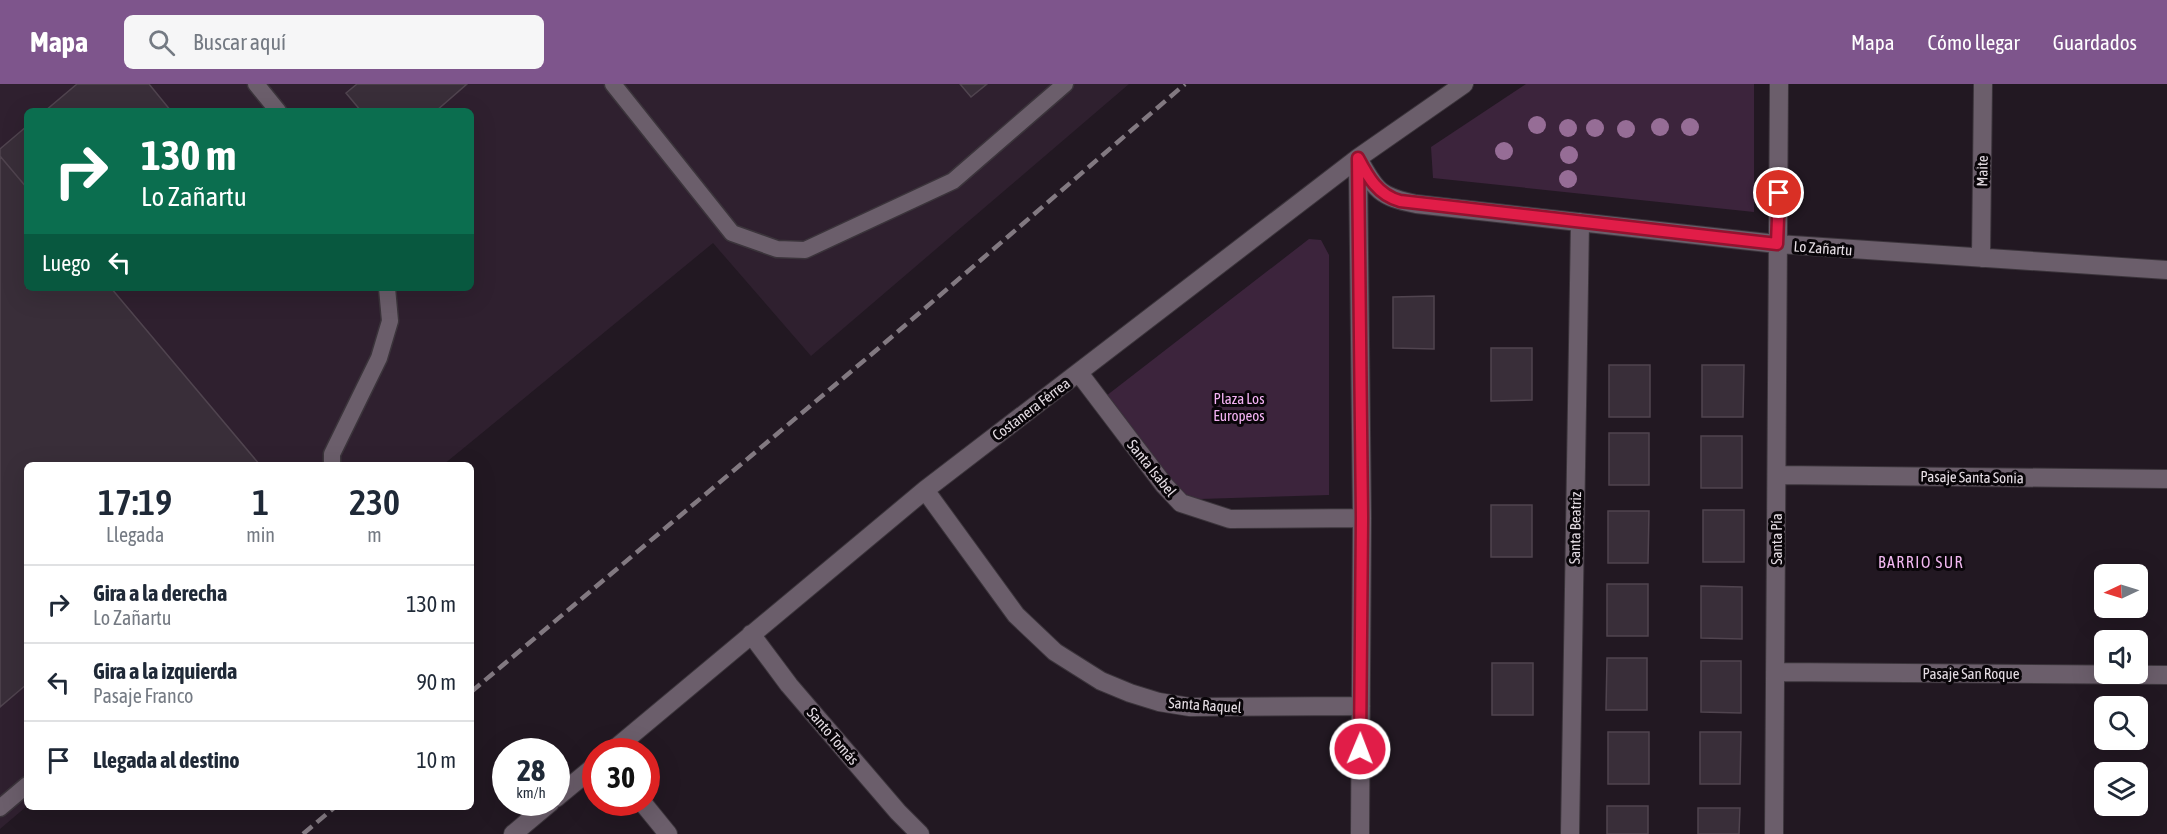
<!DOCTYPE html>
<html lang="es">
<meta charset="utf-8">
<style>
:root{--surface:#fff;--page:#f6f6f7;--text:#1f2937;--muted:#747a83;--line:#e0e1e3;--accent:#7e558c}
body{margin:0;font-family:"Asap Condensed",sans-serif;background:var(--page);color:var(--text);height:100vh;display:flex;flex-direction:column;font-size:22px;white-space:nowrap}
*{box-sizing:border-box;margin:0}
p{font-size:20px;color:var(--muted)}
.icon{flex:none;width:33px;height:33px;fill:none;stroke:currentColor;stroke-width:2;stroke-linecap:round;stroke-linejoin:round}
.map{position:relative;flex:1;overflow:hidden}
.details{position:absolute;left:24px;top:378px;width:450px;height:348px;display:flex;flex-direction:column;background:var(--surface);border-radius:9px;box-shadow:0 6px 24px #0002}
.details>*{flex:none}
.top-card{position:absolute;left:24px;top:24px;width:450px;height:183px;border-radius:9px;box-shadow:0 6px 24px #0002;background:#0b6e4f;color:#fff;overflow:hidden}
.needle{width:39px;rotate:266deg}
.controls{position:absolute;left:2094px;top:480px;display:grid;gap:12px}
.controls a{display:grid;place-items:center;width:54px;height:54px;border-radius:9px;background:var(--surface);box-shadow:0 6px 24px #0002;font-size:30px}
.speed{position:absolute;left:492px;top:654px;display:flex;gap:12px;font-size:30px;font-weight:700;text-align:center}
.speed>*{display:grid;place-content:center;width:78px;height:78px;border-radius:50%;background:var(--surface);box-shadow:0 6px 24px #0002;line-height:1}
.speed small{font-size:15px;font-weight:400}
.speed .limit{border:9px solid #d22;background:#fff;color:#111}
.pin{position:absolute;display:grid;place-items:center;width:51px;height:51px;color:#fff;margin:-26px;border:3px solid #fff;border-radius:50%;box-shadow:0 2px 6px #0007}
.me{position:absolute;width:66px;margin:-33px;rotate:1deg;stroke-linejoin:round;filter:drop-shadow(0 0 4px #0008)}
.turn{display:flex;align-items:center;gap:21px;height:126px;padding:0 18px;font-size:27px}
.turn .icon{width:78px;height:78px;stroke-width:2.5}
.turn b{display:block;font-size:42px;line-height:51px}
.then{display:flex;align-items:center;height:57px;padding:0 18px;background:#0003;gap:12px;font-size:22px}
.eta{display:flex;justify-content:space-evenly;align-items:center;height:102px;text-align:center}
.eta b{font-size:36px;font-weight:600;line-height:42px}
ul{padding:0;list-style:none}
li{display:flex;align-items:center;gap:18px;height:78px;padding:0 18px;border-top:2px solid var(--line)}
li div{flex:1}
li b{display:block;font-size:22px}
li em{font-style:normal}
header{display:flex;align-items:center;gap:36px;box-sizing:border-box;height:84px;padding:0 30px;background:var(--accent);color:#fff}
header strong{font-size:28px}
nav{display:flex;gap:33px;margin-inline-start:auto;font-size:21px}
.search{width:420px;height:54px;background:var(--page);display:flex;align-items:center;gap:15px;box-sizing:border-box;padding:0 21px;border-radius:9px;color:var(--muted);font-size:22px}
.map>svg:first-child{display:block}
.built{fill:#2f202f;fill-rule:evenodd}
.green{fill:#3c243c}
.building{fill:#392e39;stroke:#50444f;stroke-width:1.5}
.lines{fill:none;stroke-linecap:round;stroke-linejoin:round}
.service-casing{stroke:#3b343b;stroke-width:19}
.minor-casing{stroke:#3b343b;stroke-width:20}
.service{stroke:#6b5e6b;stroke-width:16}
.minor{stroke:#6b5e6b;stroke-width:18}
.rail{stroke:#827981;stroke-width:4.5;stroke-dasharray:12 6;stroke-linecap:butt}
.tree{fill:#966d96}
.route-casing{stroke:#92132f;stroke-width:15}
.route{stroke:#e11d48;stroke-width:10}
.labels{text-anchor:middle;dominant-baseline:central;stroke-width:6;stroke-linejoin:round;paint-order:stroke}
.street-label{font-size:15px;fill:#e4dce3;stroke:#090509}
.park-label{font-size:15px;fill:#f5b3f5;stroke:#090509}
.neighbourhood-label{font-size:16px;letter-spacing:1.5px;fill:#f2b8f1;stroke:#090509}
</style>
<header>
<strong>Mapa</strong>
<div class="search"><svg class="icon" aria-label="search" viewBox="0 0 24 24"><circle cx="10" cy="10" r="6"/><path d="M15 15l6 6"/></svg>Buscar aquí</div>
<nav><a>Mapa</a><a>Cómo llegar</a><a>Guardados</a></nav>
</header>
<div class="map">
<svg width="2167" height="750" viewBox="0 0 2167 750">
<rect width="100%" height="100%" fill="#221822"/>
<path class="built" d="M0,0H1129L811,272L713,159L443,381H27V722L0,745ZM27,27H471V204H27Z"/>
<path class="green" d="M1526,0H1754V128L1433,94L1431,63Z
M1309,155L1321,156L1329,171V411L1200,415L1182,413L1106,312Z"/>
<path class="building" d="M77,0H149L171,27H45Z
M357,0H467L436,27H361L346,9Z
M960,0H987L971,13Z
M27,42V104L0,72V65Z
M0,72L27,104V204H111L260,381H27V600L0,623Z
M1434,212V265L1393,264V213Z
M1491,264H1532V316L1491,317Z
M1609,281H1650V333H1609Z
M1702,281H1744L1743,333H1702Z
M1609,349H1649V401H1609Z
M1701,352H1742V404H1701Z
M1491,421H1532V473H1491Z
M1703,426H1744V478H1703Z
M1608,427H1649L1648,479H1608Z
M1607,500H1648V552H1607Z
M1701,502L1742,503V555L1701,554Z
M1607,574H1647V626H1606Z
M1701,577H1741V629L1701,628Z
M1492,579H1533V631H1492Z
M1608,648H1649V700H1608Z
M1700,648H1741L1740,700H1700Z
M1607,722H1648V750H1607Z
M1698,724H1740L1739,750H1698Z"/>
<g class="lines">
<defs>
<path id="service" d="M256,0L278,27
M613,0L732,149L777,165L805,166L953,97L1065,0
M332,381V370L379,274L390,237L387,204
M0,724L27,701"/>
<path id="minor" d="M1358,74C1375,106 1380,113 1416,120L1777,160L2167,186
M1358,79L1362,434L1360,750
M1981,174L1983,0
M1079,289L1164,401L1181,419L1230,435L1362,434
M1777,391L2167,395
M925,406L1016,531L1055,568L1101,597L1130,609L1159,618L1190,623L1361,622
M751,550L789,601L898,728L920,750
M1775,588L2167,591
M611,668L925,406L1358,74L1464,0
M556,714L596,681
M642,718L668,750
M513,750L551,718
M1570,750L1580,138
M1774,750L1779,0"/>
</defs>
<use href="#service" class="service-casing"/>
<use href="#minor" class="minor-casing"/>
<use href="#service" class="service"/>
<use href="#minor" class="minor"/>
<path class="rail" d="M471,608L873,269L1185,0
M303,750L335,723"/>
</g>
<g class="tree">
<circle cx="1537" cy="41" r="9"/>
<circle cx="1660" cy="43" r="9"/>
<circle cx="1690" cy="43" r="9"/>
<circle cx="1568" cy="44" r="9"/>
<circle cx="1595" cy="44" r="9"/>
<circle cx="1626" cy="45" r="9"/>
<circle cx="1504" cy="67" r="9"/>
<circle cx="1569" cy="71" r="9"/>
<circle cx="1568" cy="95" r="9"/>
</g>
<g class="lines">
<defs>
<path id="route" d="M1360,665L1362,434L1358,74C1368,93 1378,111 1400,117L1777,160L1779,109"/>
</defs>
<use href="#route" class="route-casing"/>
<use href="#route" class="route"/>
</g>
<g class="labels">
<g class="street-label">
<text transform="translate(1982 87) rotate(-89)">Maite</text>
<text transform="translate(1823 164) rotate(4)">Lo Zañartu</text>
<text transform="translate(1031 325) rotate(-37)">Costanera Férrea</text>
<text transform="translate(1152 384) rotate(51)">Santa Isabel</text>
<text transform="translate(1972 393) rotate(1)">Pasaje Santa Sonia</text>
<text transform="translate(1575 444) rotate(-89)">Santa Beatriz</text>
<text transform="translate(1776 455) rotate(-90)">Santa Pía</text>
<text x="1971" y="589">Pasaje San Roque</text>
<text transform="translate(1205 621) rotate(4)">Santa Raquel</text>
<text transform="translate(833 652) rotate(49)">Santo Tomás</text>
</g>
<g class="park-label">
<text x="1239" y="314">Plaza Los<tspan x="1239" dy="17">Europeos</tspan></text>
</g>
<g class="neighbourhood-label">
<text x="1921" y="478">BARRIO SUR</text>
</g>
</g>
</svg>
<div class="controls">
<a><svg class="needle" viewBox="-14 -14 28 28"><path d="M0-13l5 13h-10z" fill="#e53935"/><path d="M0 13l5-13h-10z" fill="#747a83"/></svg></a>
<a><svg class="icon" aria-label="sound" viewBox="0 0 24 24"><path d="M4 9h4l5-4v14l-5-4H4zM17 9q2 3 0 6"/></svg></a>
<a><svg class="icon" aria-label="search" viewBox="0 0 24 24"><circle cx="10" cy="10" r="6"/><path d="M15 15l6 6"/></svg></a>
<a><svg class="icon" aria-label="layers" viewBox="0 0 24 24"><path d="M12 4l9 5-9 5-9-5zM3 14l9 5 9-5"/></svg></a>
</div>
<div class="speed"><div>28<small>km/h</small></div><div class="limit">30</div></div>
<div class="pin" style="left:1779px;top:109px;background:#d93025"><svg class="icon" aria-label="arrive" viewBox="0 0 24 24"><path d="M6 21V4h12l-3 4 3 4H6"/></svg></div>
<svg class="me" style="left:1360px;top:665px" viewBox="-20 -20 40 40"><circle r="17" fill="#e11d48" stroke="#fff" stroke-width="3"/><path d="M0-11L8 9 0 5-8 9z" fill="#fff"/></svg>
<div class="top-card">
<div class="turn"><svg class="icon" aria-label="right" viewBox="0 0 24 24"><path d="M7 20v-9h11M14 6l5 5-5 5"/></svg><div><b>130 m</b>Lo Zañartu</div></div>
<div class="then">Luego<svg class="icon" aria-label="left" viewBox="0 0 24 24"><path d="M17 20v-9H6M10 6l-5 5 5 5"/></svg></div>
</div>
<section class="details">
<div class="eta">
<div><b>17:19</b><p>Llegada</p></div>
<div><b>1</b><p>min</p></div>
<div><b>230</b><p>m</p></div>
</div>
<ul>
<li><svg class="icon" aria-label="right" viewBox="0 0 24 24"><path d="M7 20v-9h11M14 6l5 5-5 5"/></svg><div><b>Gira a la derecha</b><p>Lo Zañartu</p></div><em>130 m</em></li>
<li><svg class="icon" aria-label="left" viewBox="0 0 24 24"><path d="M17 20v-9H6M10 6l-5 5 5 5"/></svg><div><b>Gira a la izquierda</b><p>Pasaje Franco</p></div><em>90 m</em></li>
<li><svg class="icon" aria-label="arrive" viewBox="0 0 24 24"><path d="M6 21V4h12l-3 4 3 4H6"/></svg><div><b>Llegada al destino</b></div><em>10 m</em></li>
</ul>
</section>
</div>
